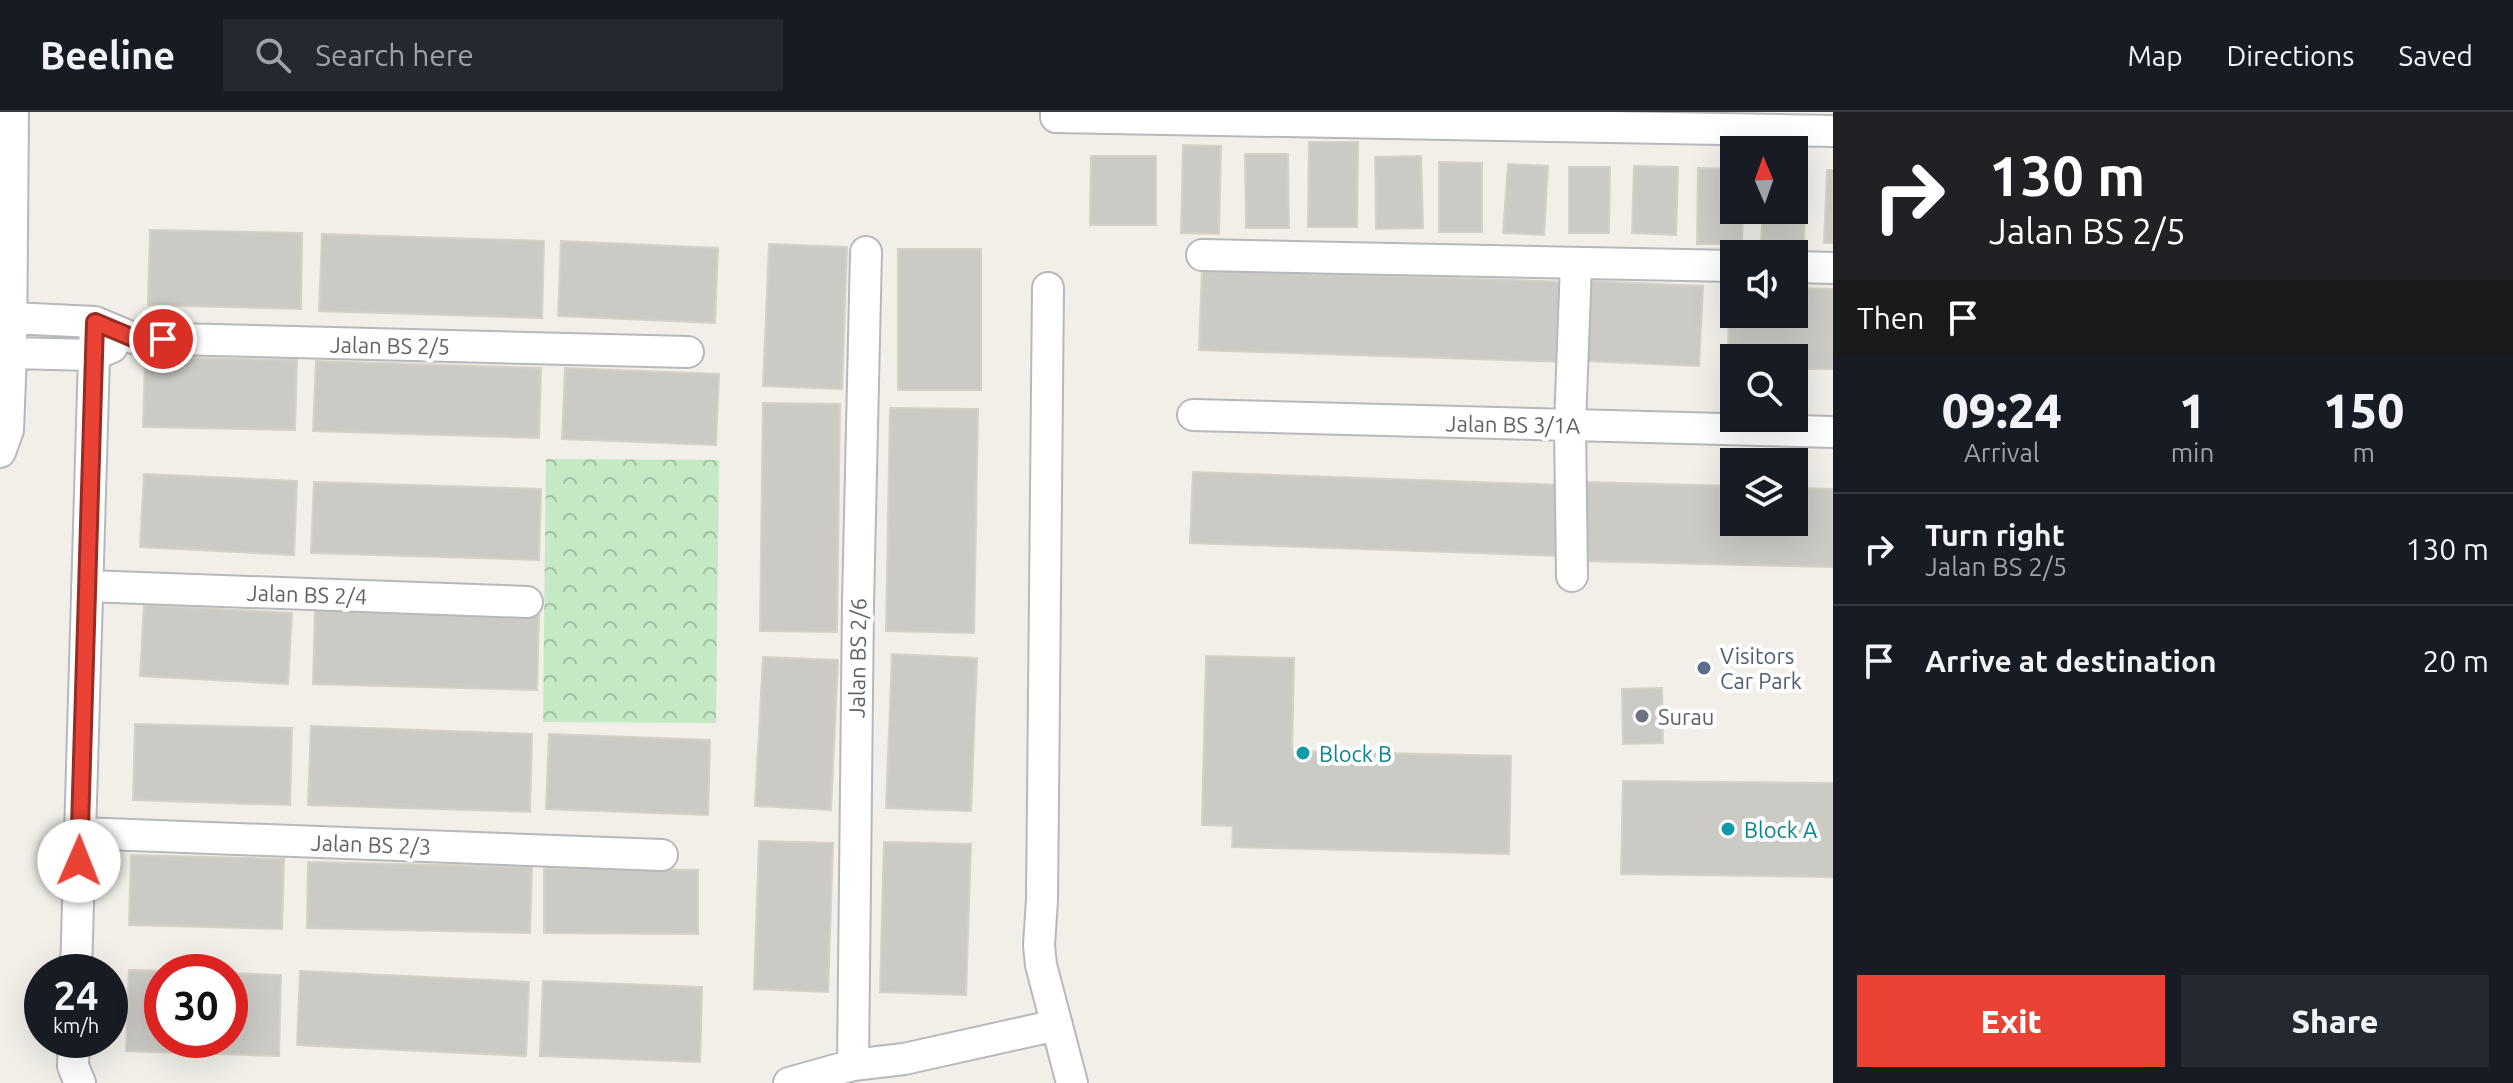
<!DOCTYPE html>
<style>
:root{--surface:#171b24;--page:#242831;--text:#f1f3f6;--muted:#9ea1a6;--line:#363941;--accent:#ea4335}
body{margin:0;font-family:Ubuntu,sans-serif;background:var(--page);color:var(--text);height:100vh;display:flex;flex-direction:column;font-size:30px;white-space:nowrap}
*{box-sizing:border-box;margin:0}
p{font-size:26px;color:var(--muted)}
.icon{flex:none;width:44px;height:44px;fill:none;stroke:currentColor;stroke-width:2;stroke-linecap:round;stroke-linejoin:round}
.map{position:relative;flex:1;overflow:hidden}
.drawer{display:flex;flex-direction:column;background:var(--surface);width:680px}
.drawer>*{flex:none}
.banner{background:#202124;color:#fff;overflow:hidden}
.needle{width:52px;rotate:358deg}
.buttons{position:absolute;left:1720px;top:24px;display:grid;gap:16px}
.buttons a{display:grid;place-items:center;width:88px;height:88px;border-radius:0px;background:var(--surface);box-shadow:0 8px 32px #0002;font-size:40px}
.speed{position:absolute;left:24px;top:842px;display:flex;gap:16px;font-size:40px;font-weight:700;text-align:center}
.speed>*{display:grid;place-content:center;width:104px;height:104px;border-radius:50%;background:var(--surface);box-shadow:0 8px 32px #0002;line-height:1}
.speed small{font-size:20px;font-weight:400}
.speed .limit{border:12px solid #d22;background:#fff;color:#111}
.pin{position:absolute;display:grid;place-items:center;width:68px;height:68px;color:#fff;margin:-34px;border:4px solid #fff;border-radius:50%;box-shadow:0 2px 8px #0007}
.me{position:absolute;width:88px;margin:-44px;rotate:1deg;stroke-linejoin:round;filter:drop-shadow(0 0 6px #0008)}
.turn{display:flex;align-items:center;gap:28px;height:168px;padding:0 24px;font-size:36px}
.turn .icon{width:104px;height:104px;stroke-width:2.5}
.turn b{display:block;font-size:56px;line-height:68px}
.then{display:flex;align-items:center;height:76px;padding:0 24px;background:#0003;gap:16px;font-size:30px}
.eta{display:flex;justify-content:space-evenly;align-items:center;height:136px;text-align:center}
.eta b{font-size:48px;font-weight:800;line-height:56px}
.button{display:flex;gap:16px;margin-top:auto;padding:16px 24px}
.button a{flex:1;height:92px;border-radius:0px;background:var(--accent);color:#fff;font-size:32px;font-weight:800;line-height:92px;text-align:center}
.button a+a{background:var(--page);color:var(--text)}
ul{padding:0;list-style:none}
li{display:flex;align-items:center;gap:24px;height:112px;padding:0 24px;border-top:2px solid var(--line)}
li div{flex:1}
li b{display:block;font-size:30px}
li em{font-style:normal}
header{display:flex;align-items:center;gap:48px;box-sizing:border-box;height:112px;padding:0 40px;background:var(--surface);border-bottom:2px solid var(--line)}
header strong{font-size:38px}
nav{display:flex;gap:44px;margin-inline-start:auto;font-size:28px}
.search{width:560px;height:72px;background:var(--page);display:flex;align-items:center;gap:20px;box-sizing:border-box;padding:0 28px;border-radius:0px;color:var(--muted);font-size:30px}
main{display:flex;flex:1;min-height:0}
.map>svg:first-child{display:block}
.forest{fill:url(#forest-crowns)}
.building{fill:#cccac5;stroke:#d6d1c6;stroke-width:2}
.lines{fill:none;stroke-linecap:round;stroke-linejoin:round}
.minor-casing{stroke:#b5b8bc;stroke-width:34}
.minor{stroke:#fff;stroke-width:30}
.route-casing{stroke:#982c22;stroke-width:20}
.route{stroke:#ea4335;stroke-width:14}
.service-dot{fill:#5c6f8a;stroke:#fff;stroke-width:3}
.worship-dot{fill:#6b7280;stroke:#fff;stroke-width:3}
.culture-dot{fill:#0f9aa8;stroke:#fff;stroke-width:3}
.labels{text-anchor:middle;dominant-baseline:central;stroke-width:8;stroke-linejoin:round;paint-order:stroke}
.street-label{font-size:22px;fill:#5f6368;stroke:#fff}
.service-label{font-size:22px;fill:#4e5e75;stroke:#fff;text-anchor:start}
.worship-label{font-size:22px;fill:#5b616d;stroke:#fff;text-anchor:start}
.culture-label{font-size:22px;fill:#0d838f;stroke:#fff;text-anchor:start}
</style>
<header>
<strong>Beeline</strong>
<div class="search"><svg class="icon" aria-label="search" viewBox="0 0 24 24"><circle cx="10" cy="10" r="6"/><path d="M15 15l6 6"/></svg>Search here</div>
<nav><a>Map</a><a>Directions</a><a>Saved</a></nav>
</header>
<main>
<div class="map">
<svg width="1833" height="971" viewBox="0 0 1833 971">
<defs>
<pattern id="forest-crowns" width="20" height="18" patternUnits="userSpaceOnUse" patternTransform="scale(2)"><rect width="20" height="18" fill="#c5e8c5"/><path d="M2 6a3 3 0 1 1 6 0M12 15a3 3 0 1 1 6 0" fill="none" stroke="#a3c0a4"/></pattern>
</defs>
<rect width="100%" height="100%" fill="#f1efe8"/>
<path class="forest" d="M546,347L719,348L716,611L543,610Z"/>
<path class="building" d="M1309,30H1358L1357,115H1308Z
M1183,33L1221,34L1219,122L1181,121Z
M1245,42H1288L1289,116H1246Z
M1091,44H1156V113H1090Z
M1421,44L1423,116L1376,117L1375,45Z
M1439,50L1482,51V120H1439Z
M1508,52L1548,54L1544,123L1503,121Z
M1634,54L1678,55L1676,123L1632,121Z
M1569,55H1610L1609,121H1569Z
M1698,56L1734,57V98H1743L1742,132H1697Z
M1827,58H1833V131H1824Z
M1794,59H1806L1804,132L1761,131L1763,98H1794Z
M150,118L302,121L301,197L148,193Z
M322,122L544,129L542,206L319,199Z
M561,129L718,136L715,211L558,204Z
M769,132L847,135L842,277L763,274Z
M898,137H981V278H898Z
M1202,158L1568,170L1566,250L1199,238Z
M1590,169L1703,174L1699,254L1587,249Z
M1729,176H1734V202H1794V176L1833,177V257H1794V246H1734V256H1728Z
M145,245L297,248L295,318L143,315Z
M316,249L541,256L539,326L313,319Z
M565,256L719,262L716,333L562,327Z
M763,291L840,292L837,520L760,519Z
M890,296L978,297L974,521L886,519Z
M1193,360L1564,373L1561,444L1190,431Z
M144,362L297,369L294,443L140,435Z
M314,370L541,377L539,448L311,441Z
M1584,370L1734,374V410H1794V376L1833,377V455L1582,449Z
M144,493L292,501L288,572L140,564Z
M315,497L539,503L537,578L313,572Z
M892,542L977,546L971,699L886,696Z
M1206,544L1294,546L1292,639L1511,644L1509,742L1232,735L1233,714L1202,713Z
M763,545L838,548L831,698L755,694Z
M1662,576L1663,631L1623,632L1622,577Z
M135,612L292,616L290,693L133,688Z
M311,614L532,622L530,700L308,693Z
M549,622L710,628L708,703L546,697Z
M1623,669L1833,671V765L1621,762Z
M759,729L833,731L828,880L754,877Z
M884,730L971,732L966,883L880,880Z
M131,743L284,747L282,817L129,813Z
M308,750L532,755L530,821L307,816Z
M544,756L698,758V822L544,821Z
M129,858L201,860H162V928H230V861L281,863L279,944L126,939Z
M300,859L529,870L526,944L297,933Z
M543,869L702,875L700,950L540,944Z"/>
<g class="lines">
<defs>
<path id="minor" d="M1056,0V5L1833,19
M1202,143L1734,154
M1794,155L1833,156
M1048,176L1042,788L1039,833L1041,853L1072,971
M11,206L95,210L133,226L688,240
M11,241L94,243L112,235
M1193,303L1833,320
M0,340L8,318L11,241L13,0
M1572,464L1570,313L1576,152
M87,474L527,490
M80,721L662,743
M76,860L95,210
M74,928L73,954L80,971
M853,953L858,491L866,140
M789,971L853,953L904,947L1057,913"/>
</defs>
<use href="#minor" class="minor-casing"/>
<use href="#minor" class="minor"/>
</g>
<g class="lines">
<defs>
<path id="route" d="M79,749L95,210L133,226L163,227"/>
</defs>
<use href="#route" class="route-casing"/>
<use href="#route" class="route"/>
</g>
<circle class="service-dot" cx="1704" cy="556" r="8"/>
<circle class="worship-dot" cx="1642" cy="604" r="8"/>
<g class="culture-dot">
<circle cx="1303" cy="641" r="8"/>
<circle cx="1728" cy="717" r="8"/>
</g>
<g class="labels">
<g class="street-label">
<text transform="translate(390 233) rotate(1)">Jalan BS 2/5</text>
<text transform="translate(1513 312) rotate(1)">Jalan BS 3/1A</text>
<text transform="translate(307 482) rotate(2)">Jalan BS 2/4</text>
<text transform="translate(857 546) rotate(-89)">Jalan BS 2/6</text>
<text transform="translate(371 732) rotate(2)">Jalan BS 2/3</text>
</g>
<g class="service-label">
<text x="1720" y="543">Visitors<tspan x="1720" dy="25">Car Park</tspan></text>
</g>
<g class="worship-label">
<text x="1658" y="604">Surau</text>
</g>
<g class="culture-label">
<text x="1319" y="641">Block B</text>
<text x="1744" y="717">Block A</text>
</g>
</g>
</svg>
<div class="buttons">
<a><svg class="needle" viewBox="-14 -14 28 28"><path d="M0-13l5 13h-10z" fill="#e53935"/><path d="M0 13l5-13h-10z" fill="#9ea1a6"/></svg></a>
<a><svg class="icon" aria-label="sound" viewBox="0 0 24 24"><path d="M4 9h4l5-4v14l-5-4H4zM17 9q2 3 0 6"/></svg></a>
<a><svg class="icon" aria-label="search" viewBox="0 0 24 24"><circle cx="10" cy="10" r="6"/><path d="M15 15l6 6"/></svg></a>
<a><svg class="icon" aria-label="layers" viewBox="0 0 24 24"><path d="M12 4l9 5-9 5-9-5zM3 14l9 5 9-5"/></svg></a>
</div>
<div class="speed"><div>24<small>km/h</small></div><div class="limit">30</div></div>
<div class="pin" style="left:163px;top:227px;background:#d93025"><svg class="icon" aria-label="arrive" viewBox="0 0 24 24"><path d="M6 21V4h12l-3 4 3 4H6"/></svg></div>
<svg class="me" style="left:79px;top:749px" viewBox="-20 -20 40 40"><circle r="19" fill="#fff"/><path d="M0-13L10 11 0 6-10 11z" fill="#ea4335"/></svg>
</div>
<section class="drawer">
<div class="banner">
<div class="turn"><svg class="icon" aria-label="right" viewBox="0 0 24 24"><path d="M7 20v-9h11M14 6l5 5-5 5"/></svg><div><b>130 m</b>Jalan BS 2/5</div></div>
<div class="then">Then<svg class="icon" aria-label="arrive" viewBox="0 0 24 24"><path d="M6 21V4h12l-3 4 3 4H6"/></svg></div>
</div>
<div class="eta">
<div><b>09:24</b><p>Arrival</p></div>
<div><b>1</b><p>min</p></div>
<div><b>150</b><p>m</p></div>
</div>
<ul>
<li><svg class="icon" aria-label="right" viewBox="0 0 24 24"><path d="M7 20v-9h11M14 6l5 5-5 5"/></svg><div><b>Turn right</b><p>Jalan BS 2/5</p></div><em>130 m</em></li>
<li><svg class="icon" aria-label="arrive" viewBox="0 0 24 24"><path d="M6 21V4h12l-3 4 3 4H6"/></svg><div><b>Arrive at destination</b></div><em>20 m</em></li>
</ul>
<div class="button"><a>Exit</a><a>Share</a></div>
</section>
</main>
